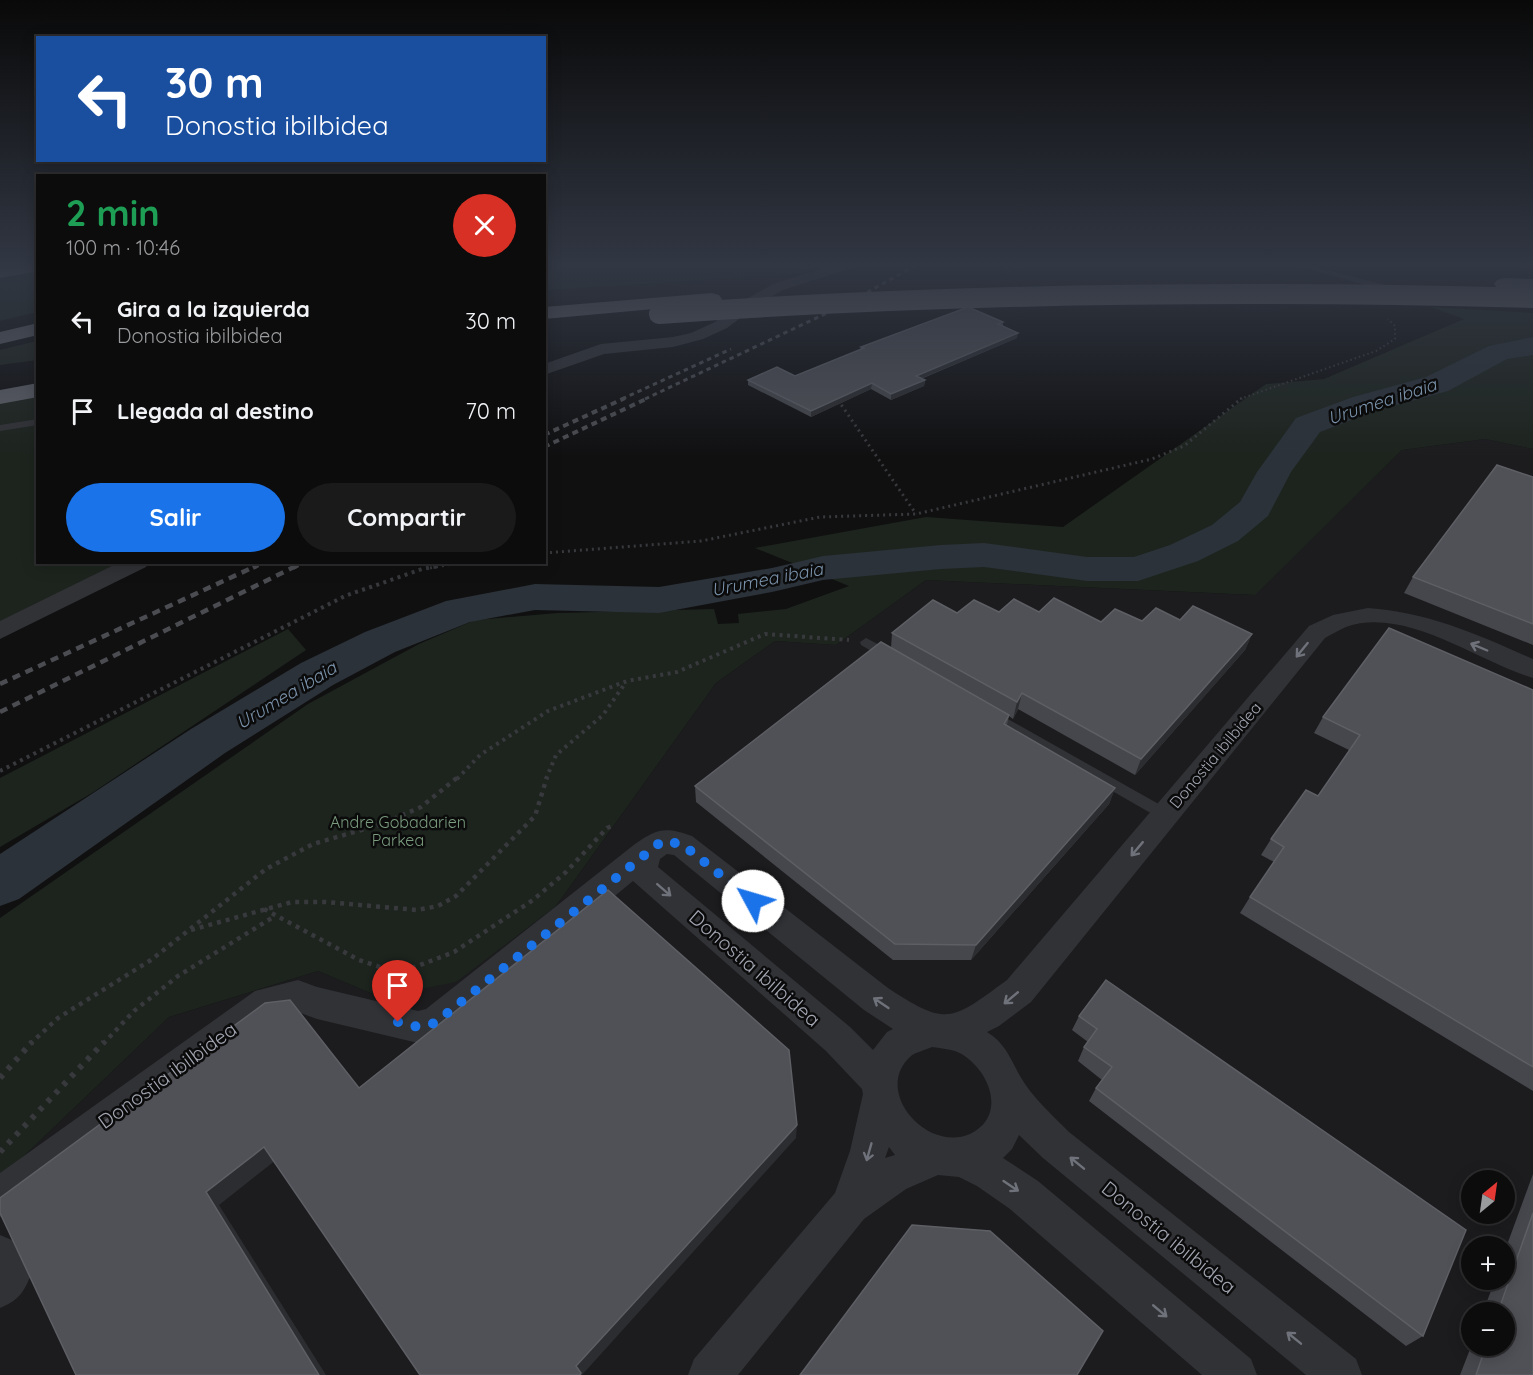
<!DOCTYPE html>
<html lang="es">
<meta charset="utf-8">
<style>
:root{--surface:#0c0c0d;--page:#1a1a1b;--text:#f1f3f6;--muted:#9a9b9d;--line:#2c2c2e;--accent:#1a73e8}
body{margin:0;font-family:Quicksand,sans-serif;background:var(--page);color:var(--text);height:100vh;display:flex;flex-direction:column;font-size:22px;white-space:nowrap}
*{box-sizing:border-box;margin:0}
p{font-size:20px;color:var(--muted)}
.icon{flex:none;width:33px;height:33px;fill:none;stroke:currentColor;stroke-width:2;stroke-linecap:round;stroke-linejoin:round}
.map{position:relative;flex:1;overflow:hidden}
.panel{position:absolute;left:36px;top:174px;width:510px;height:390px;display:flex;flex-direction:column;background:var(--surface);border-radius:0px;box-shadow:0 3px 15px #0003,0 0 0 2px var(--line)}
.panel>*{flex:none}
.hud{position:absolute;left:36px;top:36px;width:510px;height:126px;border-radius:0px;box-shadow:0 3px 15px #0003,0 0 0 2px var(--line);background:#1a4fa0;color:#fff;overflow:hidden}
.needle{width:39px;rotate:29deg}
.buttons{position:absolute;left:1461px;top:1170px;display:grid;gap:12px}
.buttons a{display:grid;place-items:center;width:54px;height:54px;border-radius:50%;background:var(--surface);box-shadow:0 3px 15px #0003,0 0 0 2px var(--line);font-size:30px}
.pin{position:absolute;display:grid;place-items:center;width:51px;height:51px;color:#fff;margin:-62px -26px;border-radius:50% 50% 50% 0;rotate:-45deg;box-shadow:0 0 6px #0007}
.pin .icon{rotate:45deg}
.me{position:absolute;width:66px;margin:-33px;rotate:309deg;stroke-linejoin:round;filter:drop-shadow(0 0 4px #0008)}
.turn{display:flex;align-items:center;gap:21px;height:126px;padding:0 30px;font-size:27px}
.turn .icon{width:78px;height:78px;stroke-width:2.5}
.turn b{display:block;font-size:42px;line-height:51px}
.round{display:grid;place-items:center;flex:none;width:63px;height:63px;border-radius:32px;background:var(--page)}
.overview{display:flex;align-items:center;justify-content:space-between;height:102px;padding:0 30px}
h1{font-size:36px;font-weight:800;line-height:45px;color:#1e9e55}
.cta{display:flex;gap:12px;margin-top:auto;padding:12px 30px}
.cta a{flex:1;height:69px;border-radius:36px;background:var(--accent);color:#fff;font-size:24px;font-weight:800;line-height:69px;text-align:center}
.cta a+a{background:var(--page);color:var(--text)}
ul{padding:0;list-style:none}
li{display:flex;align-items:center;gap:18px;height:90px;padding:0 30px}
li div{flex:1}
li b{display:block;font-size:22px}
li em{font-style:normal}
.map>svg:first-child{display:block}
.built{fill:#1c1c1e;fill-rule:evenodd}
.green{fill:#1d241e}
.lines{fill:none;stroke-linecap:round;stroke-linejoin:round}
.river{fill:#2b3239;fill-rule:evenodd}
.path-far4{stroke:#38393d;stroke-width:2;stroke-dasharray:1.5 3;stroke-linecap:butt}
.path-far3{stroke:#38393d;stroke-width:3;stroke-dasharray:2 4;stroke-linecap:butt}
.path-far2{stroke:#38393d;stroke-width:4;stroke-dasharray:3 4.5;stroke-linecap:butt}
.path-far1{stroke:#38393d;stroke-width:4.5;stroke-dasharray:4 5;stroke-linecap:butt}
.path{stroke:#38393d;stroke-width:6;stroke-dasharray:4.5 7;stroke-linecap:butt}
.service{fill:#313236;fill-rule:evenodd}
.minor{fill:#313236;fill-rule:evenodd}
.motorway{fill:#5e6067;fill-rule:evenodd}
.rail-far2{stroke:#4b4c51;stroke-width:3;stroke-dasharray:4.5 4;stroke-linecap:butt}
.rail-far1{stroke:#4b4c51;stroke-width:4;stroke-dasharray:6 4.5;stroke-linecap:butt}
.rail{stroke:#4b4c51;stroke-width:4.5;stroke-dasharray:8 6;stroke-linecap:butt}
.motorway-bridge{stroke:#5e6067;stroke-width:20}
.wall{fill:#46474c}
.shaded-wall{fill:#2c2d30}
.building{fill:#505157;stroke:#5d5f65;stroke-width:1.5}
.oneway{stroke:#6f727a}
.route{stroke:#1a73e8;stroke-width:10;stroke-dasharray:0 18}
.labels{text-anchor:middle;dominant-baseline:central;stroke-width:5;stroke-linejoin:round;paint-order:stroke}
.street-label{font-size:16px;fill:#a2a6b1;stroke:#0b0b0c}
.park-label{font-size:16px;fill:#7a9b7d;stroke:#0b0b0c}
.water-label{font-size:18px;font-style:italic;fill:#7b93ab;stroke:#0b0b0c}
.near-street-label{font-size:20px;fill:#a2a6b1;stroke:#0b0b0c}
</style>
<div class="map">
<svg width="1533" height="1375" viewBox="0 0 1533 1375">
<rect width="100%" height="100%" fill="#101011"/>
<path class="built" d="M1485,439L1533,449V1375H0V1179L169,1017L318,971L380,997L556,906L716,683L775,641L836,645L926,580L1254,595L1402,450ZM1472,1180H1504V1214H1472ZM1472,1246H1504V1280H1472ZM1472,1312H1504V1346H1472Z"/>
<path class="green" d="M0,264H37V312L0,321Z
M545,264H834L800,274L545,290Z
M1431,307L1533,313V449L1485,439L1402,450L1255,595L926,580L836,645L775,641L716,683L556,906L456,982L380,997L318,971L169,1017L0,1179V918L308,704L419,644L475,620L558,613L714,609L718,624L739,623L738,614L786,609L849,586L755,548L926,517L1063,527L1266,384L1324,379L1464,319Z
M37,341V360L0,365V350Z
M37,396L38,562L120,563L0,623V401Z
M288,629L306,650L92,793L0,847V778Z"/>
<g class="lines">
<path class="river" d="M1533,337V355L1507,359L1448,391L1375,411L1320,432L1291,472L1268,516L1238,541L1198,561L1138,581H1087L984,567L941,569L823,580L772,592L659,613L535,610L470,622L395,652L333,685L225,753L19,899L0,906V854L191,729L301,663L365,632L446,601L535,584L659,587L772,568L823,556L941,545L984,543L1087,557H1134L1170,545L1212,525L1240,502L1257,472L1296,418L1353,397L1426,377L1489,346Z"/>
<path class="path-far4" d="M1002,264L1011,275
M1240,399L1376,351L1395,339V326L1388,319"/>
<path class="path-far3" d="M838,400L916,514
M544,553L701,541L820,517L916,514L1152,459L1184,446L1242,398
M430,568L463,562"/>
<path class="path-far2" d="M0,771L345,596L422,569L439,566
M457,779L480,755L548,711L627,681L677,672L765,634L849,640
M546,779L556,755L603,715L626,682"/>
<path class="path-far1" d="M264,909L359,960L386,969L415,967L454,952L533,900L566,872L607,828L615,825
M191,930L292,902H326L417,910L438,906L456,896L535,816L547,777
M30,1044L58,1018L151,960L266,869L313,844L382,824L421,807L458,777
M103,1044L134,1011L178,976L275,916"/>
<path class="path" d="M0,1078L32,1042
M0,1152L104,1042"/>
<path class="service" d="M817,264H826L835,270L828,272Z
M1291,264H1304L1393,287L1380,289Z
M38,419V425L0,431V425Z
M866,638L895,653L897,656L895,659H885L861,645L860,642Z
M992,710L1171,811L1174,815L1171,819L1166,821L1161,819L987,719L985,715Z"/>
<path class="minor" d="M836,264H857L855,267L783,290L760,303L727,328L703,339L673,347L604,354L544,375V364L601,344L673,337L691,333L715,322L750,297L773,284Z
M120,562H149L146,567L0,639V621Z
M1368,608C1428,612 1479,635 1533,659V678C1478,662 1406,606 1346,627C1339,630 1332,634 1325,638L1031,1002L999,1026L987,1032C1005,1043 1010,1058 1020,1076C1032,1097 1052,1115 1069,1132L1356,1359L1362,1375H1306L1043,1158L1019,1135L1012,1149L1003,1158L1038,1181L1251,1359L1257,1375H1202L1010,1209L977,1186L959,1177L938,1175L906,1189L864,1219L738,1375H688L694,1359L835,1193L850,1151L863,1094L862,1089L826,1051L633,881L447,1034L418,1043L317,1019L298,1012L275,1016L14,1211L0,1217V1173L255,991L298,980L317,987L418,1011L426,1009L635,844C658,828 666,827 692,836L888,988C947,1027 951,1021 1007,980L1309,626L1333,615ZM667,854L674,855L864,1010L893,1029L887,1032L873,1050L850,1027L658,867L660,859ZM932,1047C940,1048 948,1049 955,1051C979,1060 1001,1095 987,1119C983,1126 976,1131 970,1134C926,1153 872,1090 911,1056C916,1052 926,1050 932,1047ZM889,1147L895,1155L885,1158Z
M0,1235L14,1241L30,1277C23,1294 17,1301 0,1308Z"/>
<path class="motorway" d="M13,264H38V271L0,278V266Z
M1504,278L1533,279V291L1497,288L1494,284L1497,280Z
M712,293L719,295L722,299L719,303L544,319V307Z
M38,323V335L0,344V332Z
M38,383V397L0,404V390Z"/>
<path class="rail-far2" d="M622,399L731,349
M645,399L846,304L918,264"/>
<path class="rail-far1" d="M544,435L625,398
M544,447L648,398
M253,568L265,562
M293,568L304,562"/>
<path class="rail" d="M0,684L256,566
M0,712L296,566"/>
<path class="motorway-bridge" d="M659,314C950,293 1241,290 1533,298"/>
</g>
<path class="wall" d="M1003,322V326L1017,338L921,379L925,380L924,386L891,400L871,389L811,417L748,385V380L795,376L860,350L861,347Z
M1533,477V645L1404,593L1413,577Z
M1039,612L1101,622L1180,620L1252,634L1245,650L1135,775L1018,709L1013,719L1009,716L1007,725L1115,788L1109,804L971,960H893L696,802L695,786L891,648L892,633L957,613Z
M1533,690V1091L1240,913L1250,897L1274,862L1261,855L1271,839L1318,796L1349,750L1314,733L1323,717Z
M1106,980L1423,1336L1406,1346L1089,1101L1096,1088L1102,1080L1078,1061L1084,1047L1088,1042L1072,1030L1079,1016Z
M1533,1174V1375H1460L1472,1344V1346H1504V1312H1483L1495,1280H1504V1253Z"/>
<path class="shaded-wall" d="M1018,333L1017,338L915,381L916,376Z
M925,380L924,386L891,400V394Z
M872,383L871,389L811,417V411Z
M1252,634L1245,650L1135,775L1141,759Z
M1022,693L1018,709L1013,719L1017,702Z
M1115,788L1109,804L971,960L976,945Z
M797,1125L796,1138L582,1375H580L576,1366Z
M264,1147L276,1160L219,1205L326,1375H319L206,1192Z"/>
<path class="building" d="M968,307L1003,322L998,324L1018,333L916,376L925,380L891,394L872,383L811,411L748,380L777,367L795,376L864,348L861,347Z
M1497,465L1533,477V624L1413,577Z
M1054,598L1101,622L1115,609L1142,621L1156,608L1180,620L1193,606L1252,634L1141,759L1022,693L1017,702L892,633L933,600L957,613L974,600L999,612L1014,599L1039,612Z
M1389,628L1533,690V1067L1250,897L1284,847L1271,839L1306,790L1318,796L1360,735L1323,717Z
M881,642L1009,715L1004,724L1115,788L976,945L895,944L695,786Z
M608,890L789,1050L797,1125L576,1366L581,1373L580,1375H420L264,1147L206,1192L319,1375H76L0,1213V1198L265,1003L290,1000L359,1088Z
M1106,980L1466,1230L1423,1336L1096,1088L1112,1067L1084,1047L1097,1029L1079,1016Z
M1533,1213V1375H1476L1486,1346H1504V1312H1498Z
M912,1225L990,1231L1103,1331L1077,1375H800Z"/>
<defs><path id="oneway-shaft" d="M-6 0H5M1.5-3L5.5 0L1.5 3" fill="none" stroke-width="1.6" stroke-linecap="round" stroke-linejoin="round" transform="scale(1.5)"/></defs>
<g class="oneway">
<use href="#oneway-shaft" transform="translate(1479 647) rotate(-157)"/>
<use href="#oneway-shaft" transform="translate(1302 650) rotate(129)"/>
<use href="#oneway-shaft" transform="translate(1137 849) rotate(130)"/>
<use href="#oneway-shaft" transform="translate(664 890) rotate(41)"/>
<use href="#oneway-shaft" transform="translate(1011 998) rotate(140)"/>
<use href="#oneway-shaft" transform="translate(881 1003) rotate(-146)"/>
<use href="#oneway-shaft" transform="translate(869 1152) rotate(106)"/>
<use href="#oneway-shaft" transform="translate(1077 1163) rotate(-141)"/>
<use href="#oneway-shaft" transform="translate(1011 1186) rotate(34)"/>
<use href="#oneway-shaft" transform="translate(1160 1311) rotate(40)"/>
<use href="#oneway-shaft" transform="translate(1294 1338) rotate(-141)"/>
</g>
<linearGradient id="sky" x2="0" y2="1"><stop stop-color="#090909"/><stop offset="0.58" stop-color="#313743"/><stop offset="1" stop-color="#313743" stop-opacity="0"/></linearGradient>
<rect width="1533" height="457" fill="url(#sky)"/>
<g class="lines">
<path class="route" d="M398,1022L418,1027L435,1023L662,841L682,844L753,901"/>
</g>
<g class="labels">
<g class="street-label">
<text transform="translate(1215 755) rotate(-50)">Donostia ibilbidea</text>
</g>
<g class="park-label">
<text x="398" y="822">Andre Gobadarien<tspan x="398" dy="18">Parkea</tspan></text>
</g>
<g class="water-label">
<text transform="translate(1382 401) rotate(-18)">Urumea ibaia</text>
<text transform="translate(767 579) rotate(-11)">Urumea ibaia</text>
<text transform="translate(286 695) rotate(-31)">Urumea ibaia</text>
</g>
<g class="near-street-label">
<text transform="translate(755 968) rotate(41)">Donostia ibilbidea</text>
<text transform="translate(167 1075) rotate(-36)">Donostia ibilbidea</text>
<text transform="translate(1169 1237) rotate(39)">Donostia ibilbidea</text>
</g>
</g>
</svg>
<div class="buttons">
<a><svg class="needle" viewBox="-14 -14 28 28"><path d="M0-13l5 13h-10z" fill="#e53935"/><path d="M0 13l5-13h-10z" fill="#9a9b9d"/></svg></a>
<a>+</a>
<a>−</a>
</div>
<div class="pin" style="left:398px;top:1022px;background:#d93025"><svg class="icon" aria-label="arrive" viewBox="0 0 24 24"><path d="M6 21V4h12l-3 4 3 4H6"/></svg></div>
<svg class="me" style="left:753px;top:901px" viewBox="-20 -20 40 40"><circle r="19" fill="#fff"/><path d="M0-13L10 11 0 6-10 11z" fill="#1a73e8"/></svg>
<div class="hud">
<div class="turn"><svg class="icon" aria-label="left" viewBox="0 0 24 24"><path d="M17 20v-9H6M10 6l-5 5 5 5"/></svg><div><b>30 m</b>Donostia ibilbidea</div></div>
</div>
<section class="panel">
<div class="overview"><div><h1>2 min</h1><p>100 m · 10:46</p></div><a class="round" style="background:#d93025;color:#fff"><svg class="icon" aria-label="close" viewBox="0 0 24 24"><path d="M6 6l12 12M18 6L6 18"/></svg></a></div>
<ul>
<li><svg class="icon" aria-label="left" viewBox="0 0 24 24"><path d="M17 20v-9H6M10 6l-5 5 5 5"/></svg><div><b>Gira a la izquierda</b><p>Donostia ibilbidea</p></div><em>30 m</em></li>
<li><svg class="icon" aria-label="arrive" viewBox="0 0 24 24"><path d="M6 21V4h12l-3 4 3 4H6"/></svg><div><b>Llegada al destino</b></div><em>70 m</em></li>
</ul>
<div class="cta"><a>Salir</a><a>Compartir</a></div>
</section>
</div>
